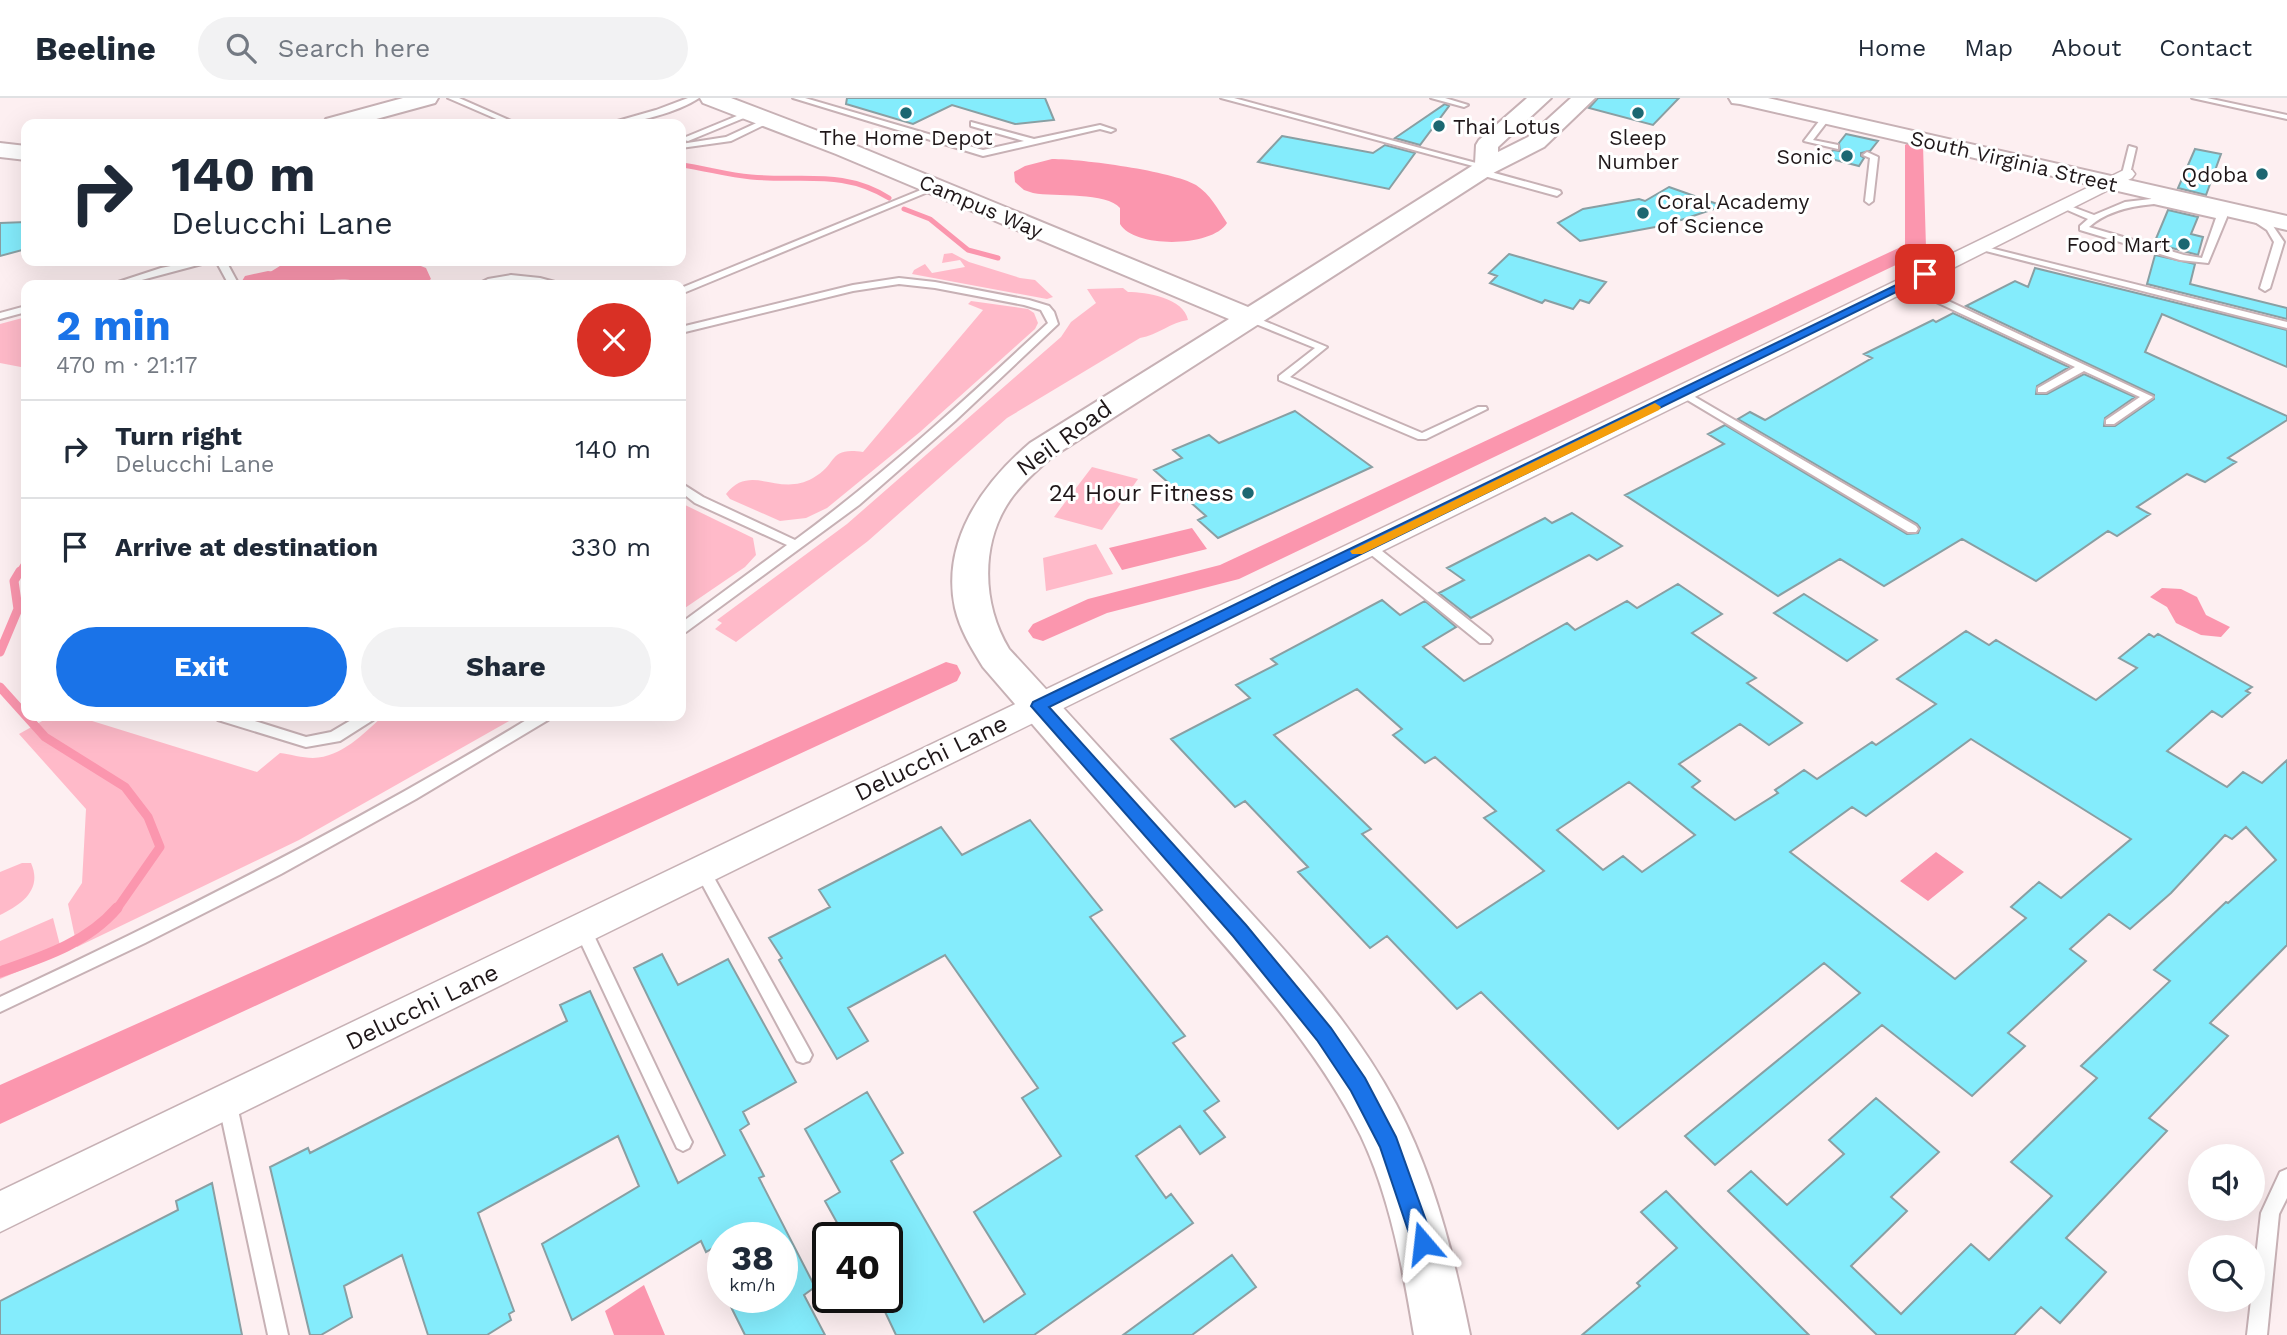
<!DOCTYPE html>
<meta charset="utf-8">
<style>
:root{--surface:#fff;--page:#f2f2f3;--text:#1f2937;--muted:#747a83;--line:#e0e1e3;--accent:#1a73e8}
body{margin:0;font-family:"Work Sans",sans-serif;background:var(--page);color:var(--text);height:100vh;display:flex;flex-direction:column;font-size:26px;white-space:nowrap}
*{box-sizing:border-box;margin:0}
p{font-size:23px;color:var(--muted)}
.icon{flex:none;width:38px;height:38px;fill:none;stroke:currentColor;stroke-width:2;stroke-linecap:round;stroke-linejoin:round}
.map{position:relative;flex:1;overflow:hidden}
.details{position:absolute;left:21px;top:182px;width:665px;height:441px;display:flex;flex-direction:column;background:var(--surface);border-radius:14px;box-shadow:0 7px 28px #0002}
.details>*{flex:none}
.guide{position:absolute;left:21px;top:21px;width:665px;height:147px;border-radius:14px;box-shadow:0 7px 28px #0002;background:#fff;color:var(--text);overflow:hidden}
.buttons{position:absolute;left:2188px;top:1046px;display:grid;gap:14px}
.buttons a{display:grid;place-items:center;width:77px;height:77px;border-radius:50%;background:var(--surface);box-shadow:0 7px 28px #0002;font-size:35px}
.speed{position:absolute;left:707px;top:1124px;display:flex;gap:14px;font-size:35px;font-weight:700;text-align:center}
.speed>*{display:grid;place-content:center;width:91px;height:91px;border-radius:50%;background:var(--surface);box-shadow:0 7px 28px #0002;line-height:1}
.speed small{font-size:18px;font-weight:400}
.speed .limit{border:4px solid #111;border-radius:10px;background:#fff;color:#111}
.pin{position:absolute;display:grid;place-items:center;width:60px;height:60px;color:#fff;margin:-30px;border-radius:14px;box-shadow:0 4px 10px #0006}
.me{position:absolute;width:77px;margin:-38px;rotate:343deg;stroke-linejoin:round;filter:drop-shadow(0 0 5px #0008)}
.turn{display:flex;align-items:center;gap:24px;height:147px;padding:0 35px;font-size:32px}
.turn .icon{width:91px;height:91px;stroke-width:2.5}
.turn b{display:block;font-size:49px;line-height:60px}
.round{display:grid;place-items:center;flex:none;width:74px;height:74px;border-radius:37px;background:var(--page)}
.headline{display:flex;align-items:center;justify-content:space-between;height:119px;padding:0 35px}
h1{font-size:42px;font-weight:700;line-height:52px;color:var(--accent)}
.button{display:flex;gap:14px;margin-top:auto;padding:14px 35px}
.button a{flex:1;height:80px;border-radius:42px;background:var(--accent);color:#fff;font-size:28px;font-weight:700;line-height:80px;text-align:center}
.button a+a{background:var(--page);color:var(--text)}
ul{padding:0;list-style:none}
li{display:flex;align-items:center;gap:21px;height:98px;padding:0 35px;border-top:2px solid var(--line)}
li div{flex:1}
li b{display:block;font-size:26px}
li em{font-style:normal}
header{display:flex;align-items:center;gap:42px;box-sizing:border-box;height:98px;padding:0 35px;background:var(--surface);border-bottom:2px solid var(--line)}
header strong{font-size:33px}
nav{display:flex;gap:38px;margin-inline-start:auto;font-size:24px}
.search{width:490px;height:63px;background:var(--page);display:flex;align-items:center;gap:18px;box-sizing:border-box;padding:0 24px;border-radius:38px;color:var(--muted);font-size:26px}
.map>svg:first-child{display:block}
.green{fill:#ffbac9}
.water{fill:#fb96ae}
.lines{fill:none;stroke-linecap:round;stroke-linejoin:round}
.stream-far3{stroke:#fb96ae;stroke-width:5}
.stream-far2{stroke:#fb96ae;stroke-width:7}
.stream-far1{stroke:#fb96ae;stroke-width:9}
.stream{stroke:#fb96ae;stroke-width:11}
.canal{fill:#fb96ae;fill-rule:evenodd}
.building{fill:#84ecfc;stroke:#899fa3;stroke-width:2;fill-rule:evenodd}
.lane-casing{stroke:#c7b1b5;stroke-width:4}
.street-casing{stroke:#c7b1b5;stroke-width:3}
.secondary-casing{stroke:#c7b1b5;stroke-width:4}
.primary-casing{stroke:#c7b1b5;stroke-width:4}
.lane{fill:#fff;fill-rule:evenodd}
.street{fill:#fff;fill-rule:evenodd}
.secondary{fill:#fff;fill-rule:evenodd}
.primary{fill:#fff;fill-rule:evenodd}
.route{fill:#1a73e8;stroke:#114b97;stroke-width:2}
.slow{fill:#f59e0b}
.poi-dot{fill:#1c6771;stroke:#fff;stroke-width:2.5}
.labels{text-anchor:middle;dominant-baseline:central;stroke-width:6;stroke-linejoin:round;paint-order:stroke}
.far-poi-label{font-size:21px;fill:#1f1719;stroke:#fff;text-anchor:end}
.far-street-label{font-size:21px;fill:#1f1719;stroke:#fff}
.street-label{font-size:24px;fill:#1f1719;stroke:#fff}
.poi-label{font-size:24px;fill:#1f1719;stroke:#fff;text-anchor:end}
</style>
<header>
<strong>Beeline</strong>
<div class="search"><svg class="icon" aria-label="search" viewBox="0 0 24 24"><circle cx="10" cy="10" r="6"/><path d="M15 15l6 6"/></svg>Search here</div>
<nav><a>Home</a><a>Map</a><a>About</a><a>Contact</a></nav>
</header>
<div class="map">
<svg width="2287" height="1237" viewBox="0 0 2287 1237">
<rect width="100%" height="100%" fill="#fdeff1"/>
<path class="green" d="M952,155L969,164L1020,180L1035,182L1053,199L1047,201L912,176L914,172L925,166L932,175L965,169L960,162L942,165L944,156Z
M1123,190L1128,194C1146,194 1184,200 1188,222C1171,224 1158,237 1140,240L1007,320L868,443L736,544L715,531L722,525L717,522L847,426L1061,239L1071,224L1096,205L1087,191Z
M971,203L1028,211L1034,215L1038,225L1035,231L920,334L827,410L806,420L780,423L730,401L726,396C751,364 778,400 813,380C839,366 827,349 863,354L983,212L968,206Z
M26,219V270L0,265V226Z
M1092,369L1138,381L1102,432L1054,419Z
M681,405L753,440L756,457L745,469L682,512Z
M1096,446L1113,476L1046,493L1043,460Z
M51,618H76L257,674L280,655C290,656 302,660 313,660C342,659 363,636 383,618H518L299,742L77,849L68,806L82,785L86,711L19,636Z
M22,765H31C43,792 21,807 0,817V774Z
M53,820L62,855L0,881V843Z"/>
<path class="water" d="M1052,61C1082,61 1172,73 1196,87C1210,96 1218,111 1227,125C1213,149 1135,151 1120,126V110C1107,94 1055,99 1033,95L1024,92L1015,84L1014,74L1025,68Z
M288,163H408L426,170L431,181L423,187H358L355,183C327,176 299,196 270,182L267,176Z
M1192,430L1207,451L1122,472L1109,450Z
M2162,490L2181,491L2197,499L2206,517L2230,529L2221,539L2201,537L2176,525L2167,509L2150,499Z
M1936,754L1964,774L1928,803L1900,783Z
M644,1187L665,1237H614L605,1213Z"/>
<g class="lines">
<path class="stream-far3" d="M681,67C705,70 727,77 751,79C802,84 843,71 889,100
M904,111L930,121L968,152L998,160"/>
<path class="stream-far2" d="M19,475L26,464"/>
<path class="stream-far1" d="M0,554L18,511L14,483L20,473
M0,589L45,639L125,689L148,719L160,749L116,812"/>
<path class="stream" d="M0,874C43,859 87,845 117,810"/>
<path class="canal" d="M1914,41L1923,47L1926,150L1923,154L1239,481L1107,515L1043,543L1033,540L1028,533L1033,526L1088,501L1220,467L1905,147V47Z
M268,173L276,174L279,179L276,184L245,187L242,183L245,178Z
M946,564L957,567L961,575L957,583L0,1026V987Z"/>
</g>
<path class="building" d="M847,0H1045L1054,22L1015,26L952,7L913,26L846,6Z
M1598,0H1679L1653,27L1589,10Z
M1445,6L1449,8L1420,47L1395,40Z
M1846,36L1878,43L1870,53L1861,55V58L1864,60L1859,68L1827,60L1833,52L1840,53L1839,45Z
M1282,38L1373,55L1385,47L1415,55L1389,91L1258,64Z
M2195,51L2221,56L2206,97L2178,90Z
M1669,89L1723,108L1666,127L1580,143L1558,125L1583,111L1639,101L1645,103Z
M2168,112L2198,119L2191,136L2203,139L2198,157L2157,146L2158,143H2155Z
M26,124V151L0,158V125Z
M1509,156L1606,184L1589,205L1580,202L1573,211L1545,202L1542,205L1490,185L1497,178L1489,175Z
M2155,157L2195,166L2190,186L2287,210V221L2147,186Z
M2035,170L2287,232V269L2162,216L2145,254L2287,318V322L2228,360L2236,364L2205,384L2187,376L2137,409L2150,416L2117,438L2108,433L2036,483L1962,441L1884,488L1840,461L1778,498L1625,397L1724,346L1708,336L1725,327L1907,436L1918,435L1920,430L1917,426L1738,321L1750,314L1765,322L1872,260L1864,256L1933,222L1936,224L1953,215L2069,269L2037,288L2036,296H2047L2084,276L2135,299L2105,320L2104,328H2115L2154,301V297L1966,208L2015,183L2028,189Z
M1295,313L1372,369L1218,440L1198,422L1206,418L1154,372L1182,360L1173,352L1209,337L1219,345Z
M1572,415L1622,448L1597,462L1589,457L1471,520L1439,495L1464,482L1447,470L1545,420L1552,425Z
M1678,486L1722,516L1692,535L1756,580L1747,585L1802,625L1769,647L1740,626L1679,666L1700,683L1692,689L1735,722L1778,695L1775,692L1804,672L1817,681L1872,644L1876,647L1936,606L1897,581L1966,533L1989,547L1996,542L2096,602L2137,570L2119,560L2149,536L2154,539L2158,536L2252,589L2246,593L2250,595L2222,619L2212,613L2167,653L2227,689L2243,674L2262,685L2287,662V847L2210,925L2228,938L2149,1020L2167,1033L2066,1140L2106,1174L2060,1225L2041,1209L2014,1237H1877L1728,1093L1751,1073L1787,1107L1844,1056L1829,1042L1876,1000L1939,1054L1891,1099L1907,1113L1851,1168L1901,1216L1971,1146L1989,1162L2052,1098L2011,1064L2097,980L2081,968L2170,883L2154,872L2226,804L2228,805L2276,762L2246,729L2232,741L2225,737L2171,795L2130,831L2109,816L2070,851L2086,863L2008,935L2025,948L1972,998L1882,927L1715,1067L1685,1038L1860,895L1824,865L1618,1031L1481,894L1457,911L1387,838L1370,850L1298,774L1308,769L1245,703L1235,709L1171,641L1250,600L1236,587L1277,566L1271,561L1382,502L1400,517L1425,503L1456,529L1423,549L1464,583L1567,525L1575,532L1627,503L1637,510ZM1357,591L1402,631L1393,637L1425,665L1435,659L1496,713L1484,720L1544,773L1457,830L1362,736L1371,731L1274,637ZM1971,641L2131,741L2061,800L2039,784L2011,809L2026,820L1955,881L1790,754L1852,709L1866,718ZM1629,684L1695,737L1642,774L1623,758L1603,772L1557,732Z
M1804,496L1877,542L1847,563L1774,515Z
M1030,722L1102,812L1090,819L1185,938L1173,945L1219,1003L1204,1013L1225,1039L1200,1056L1180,1028L1136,1058L1166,1100L1171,1096L1193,1125L1034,1237H896L878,1199H887V1139H845L825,1103L840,1094L805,1031L867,994L903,1055L891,1063L984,1224L1025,1196L974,1114L1061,1058L1022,1000L1038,990L945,857L848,910L868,943L837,961L779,862L782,860L769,840L830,809L819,792L941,729L962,757Z
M662,856L678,887L728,861L796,984L743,1014L749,1026L740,1032L764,1078L759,1080L815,1189L804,1197L825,1237H745L732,1211L727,1199H782V1139H723V1144L706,1154L701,1143L572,1222L542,1146L639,1088L618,1038L478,1115L514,1213L509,1216L511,1222L487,1237H428L402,1157L344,1188L352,1219L321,1237H310L270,1069L308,1050L310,1055L567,923L560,907L590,893L678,1085L725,1057L634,870Z
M212,1085L242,1237H0V1203L178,1112L176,1103Z
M1666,1093L1702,1130L1809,1237H1582L1640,1188L1637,1185L1677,1150L1641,1114Z
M1232,1157L1256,1189L1192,1237H1123Z"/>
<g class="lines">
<defs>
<path id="lane" d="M448,0H459L518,26H508Z
M688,0H699C678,14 632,27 607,26L656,12Z
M793,0H805L983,52L1024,43L971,28V24L1034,41L1100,27L1115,32L1111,34L1100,31L983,58Z
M1221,0H1234L1491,69L1484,71Z
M1431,0H1445L1468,7L1464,9Z
M2192,0H2207L2287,17V21Z
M749,13L756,15L688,43L681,41Z
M1823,18L1830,20L1813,42L1838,47V51L1804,43Z
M767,20L774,22L731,43L681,50V46L726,39Z
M2129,48L2136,50L2130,76L2126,79L2122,76Z
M1867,54L1878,59L1873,103L1869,106L1865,103L1870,60L1863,57Z
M1480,71L1560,93L1561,95L1557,98L1477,76L1476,74Z
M933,87L940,89L681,196V190Z
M2157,93L2161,96L2159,102L2218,115L2221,109H2227V119L2208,165L2180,162L2080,132V128L2088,121L2058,108L2062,105L2094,117L2125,104L2151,101L2154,94ZM2154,106L2216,120L2202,160L2184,157L2089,129C2107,113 2131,108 2154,106Z
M2252,115L2273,128L2284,144L2270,190L2265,193L2260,190L2274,144L2267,132L2249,120L2248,118Z
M1978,147L2287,224V230L1978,151Z
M195,163H213L123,187H109L161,170Z
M216,163H226L239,187H229Z
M511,177L540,180L566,187L511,183L490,187H476L488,181Z
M899,180L935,184L1029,202L1049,208L1054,214L1058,226L955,323L859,407L686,534L681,535V525L787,447L695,405L681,394V385L703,399L795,442C885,376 966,301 1048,225L1041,212L1024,207L935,190L899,186L853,193L681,235V229L853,187Z
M1902,184H1908L2153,299L2114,326H2106V322L2140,299L2084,273L2046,294H2038V290L2075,269L1902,188Z
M26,208V214L0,221V215Z
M1250,217L1327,249L1290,279L1422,335L1478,309H1486L1487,311L1426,341H1418L1279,282V278L1315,250L1246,222V218Z
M1683,292L1916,428L1918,431L1916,434H1908L1679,297L1678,295Z
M1368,444L1372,445L1490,539L1492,542L1490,545H1480L1364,451L1362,448L1364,445Z
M216,618H239L306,639L331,634L358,618H375L373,622L340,643L306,649L218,622Z
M533,618H550L548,622L416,701L281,776L145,845L0,914V899C182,814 361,723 533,618Z
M702,765L707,767L809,951L812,957L809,963L803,965L797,963L694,771L697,767Z
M582,823L588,825L689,1038L692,1044L689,1050L683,1053L677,1050L574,830L576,825Z
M227,995L233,997L236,1003L288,1237H268L218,1003L221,997Z
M2287,1071V1100L2279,1116L2267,1237H2247L2261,1115L2280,1074Z"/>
<path id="street" d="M2126,71L2132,72L2135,76L2132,80L1788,253L0,1134V1093L1772,243Z"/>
<path id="secondary" d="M403,0H438L435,5L358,26H323L326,21Z
M700,0H731L852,46L1248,209L1475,66L1476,47L1479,42L1527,0H1551L1498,49V54L1528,39L1571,0H1595L1544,49L1495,74L1052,359C1037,372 1022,385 1010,402C980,446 982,506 1009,551C1078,626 1147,702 1216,777C1282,849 1350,920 1396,1006C1434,1077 1454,1159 1470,1237H1414C1403,1171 1390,1099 1361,1038C1318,951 1251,878 1188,805C1119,726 1051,648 983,569C972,551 960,532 955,510C941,444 982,386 1030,345L1229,221L836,56L703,5Z
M0,45L26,48V62L0,59Z"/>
<path id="primary" d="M1729,0H1768L2287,118V132L1740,6L1732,5Z"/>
</defs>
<use href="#lane" class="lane-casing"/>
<use href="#street" class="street-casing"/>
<use href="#secondary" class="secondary-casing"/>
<use href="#primary" class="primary-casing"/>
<use href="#lane" class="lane"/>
<use href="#street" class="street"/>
<use href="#secondary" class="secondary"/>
<use href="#primary" class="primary"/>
</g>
<path class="route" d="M1925,173L1929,174V178L1049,609L1246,827L1331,930L1365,980L1396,1039L1434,1145L1430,1153L1423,1156L1415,1153L1380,1049L1351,993L1317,942L1233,838L1031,608L1033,604Z"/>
<path class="slow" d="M1655,305L1661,309L1659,312L1362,456H1352L1350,453Z"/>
<g class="poi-dot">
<circle cx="906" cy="15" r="7"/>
<circle cx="1638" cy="15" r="7"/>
<circle cx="1439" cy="28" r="7"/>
<circle cx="1847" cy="58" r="7"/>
<circle cx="2262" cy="76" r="7"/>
<circle cx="1643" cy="115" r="7"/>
<circle cx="2184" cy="146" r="7"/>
<circle cx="1248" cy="395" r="7"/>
</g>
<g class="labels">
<g class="far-poi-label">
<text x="1453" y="28" text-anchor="start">Thai Lotus</text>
<text x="906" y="39" text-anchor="middle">The Home Depot</text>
<text x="1638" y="39" text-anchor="middle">Sleep<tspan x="1638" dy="24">Number</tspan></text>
<text x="1833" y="58">Sonic</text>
<text x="2248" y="76">Qdoba</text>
<text x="1657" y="103" text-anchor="start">Coral Academy<tspan x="1657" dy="24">of Science</tspan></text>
<text x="2170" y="146">Food Mart</text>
</g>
<g class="far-street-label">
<text transform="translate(2014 63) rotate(13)">South Virginia Street</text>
<text transform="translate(981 108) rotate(23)">Campus Way</text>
</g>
<g class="street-label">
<text transform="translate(1064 340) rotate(-36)">Neil Road</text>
<text transform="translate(931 660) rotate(-26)">Delucchi Lane</text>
<text transform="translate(422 909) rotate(-26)">Delucchi Lane</text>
</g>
<g class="poi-label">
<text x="1234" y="395">24 Hour Fitness</text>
</g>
</g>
</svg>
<div class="buttons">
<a><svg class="icon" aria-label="sound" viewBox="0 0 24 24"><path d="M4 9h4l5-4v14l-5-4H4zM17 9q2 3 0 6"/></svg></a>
<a><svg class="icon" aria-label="search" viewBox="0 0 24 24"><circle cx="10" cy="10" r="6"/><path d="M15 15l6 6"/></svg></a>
</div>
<div class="speed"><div>38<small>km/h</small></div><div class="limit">40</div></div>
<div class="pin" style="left:1925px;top:176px;background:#d93025"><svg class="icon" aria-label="arrive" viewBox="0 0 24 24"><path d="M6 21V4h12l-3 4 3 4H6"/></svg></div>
<svg class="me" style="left:1423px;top:1145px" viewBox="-20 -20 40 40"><path d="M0-17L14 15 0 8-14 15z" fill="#1a73e8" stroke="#fff" stroke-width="4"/></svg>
<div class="guide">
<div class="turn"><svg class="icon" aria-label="right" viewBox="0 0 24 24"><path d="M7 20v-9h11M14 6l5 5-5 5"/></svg><div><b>140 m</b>Delucchi Lane</div></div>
</div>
<section class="details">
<div class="headline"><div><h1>2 min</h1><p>470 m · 21:17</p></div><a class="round" style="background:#d93025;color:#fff"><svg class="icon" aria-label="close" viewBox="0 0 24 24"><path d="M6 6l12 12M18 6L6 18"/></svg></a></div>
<ul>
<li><svg class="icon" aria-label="right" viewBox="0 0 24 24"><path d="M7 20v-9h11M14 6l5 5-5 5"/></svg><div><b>Turn right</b><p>Delucchi Lane</p></div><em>140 m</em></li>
<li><svg class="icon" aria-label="arrive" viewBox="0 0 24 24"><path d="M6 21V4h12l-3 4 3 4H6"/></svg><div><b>Arrive at destination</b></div><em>330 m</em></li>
</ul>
<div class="button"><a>Exit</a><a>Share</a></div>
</section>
</div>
